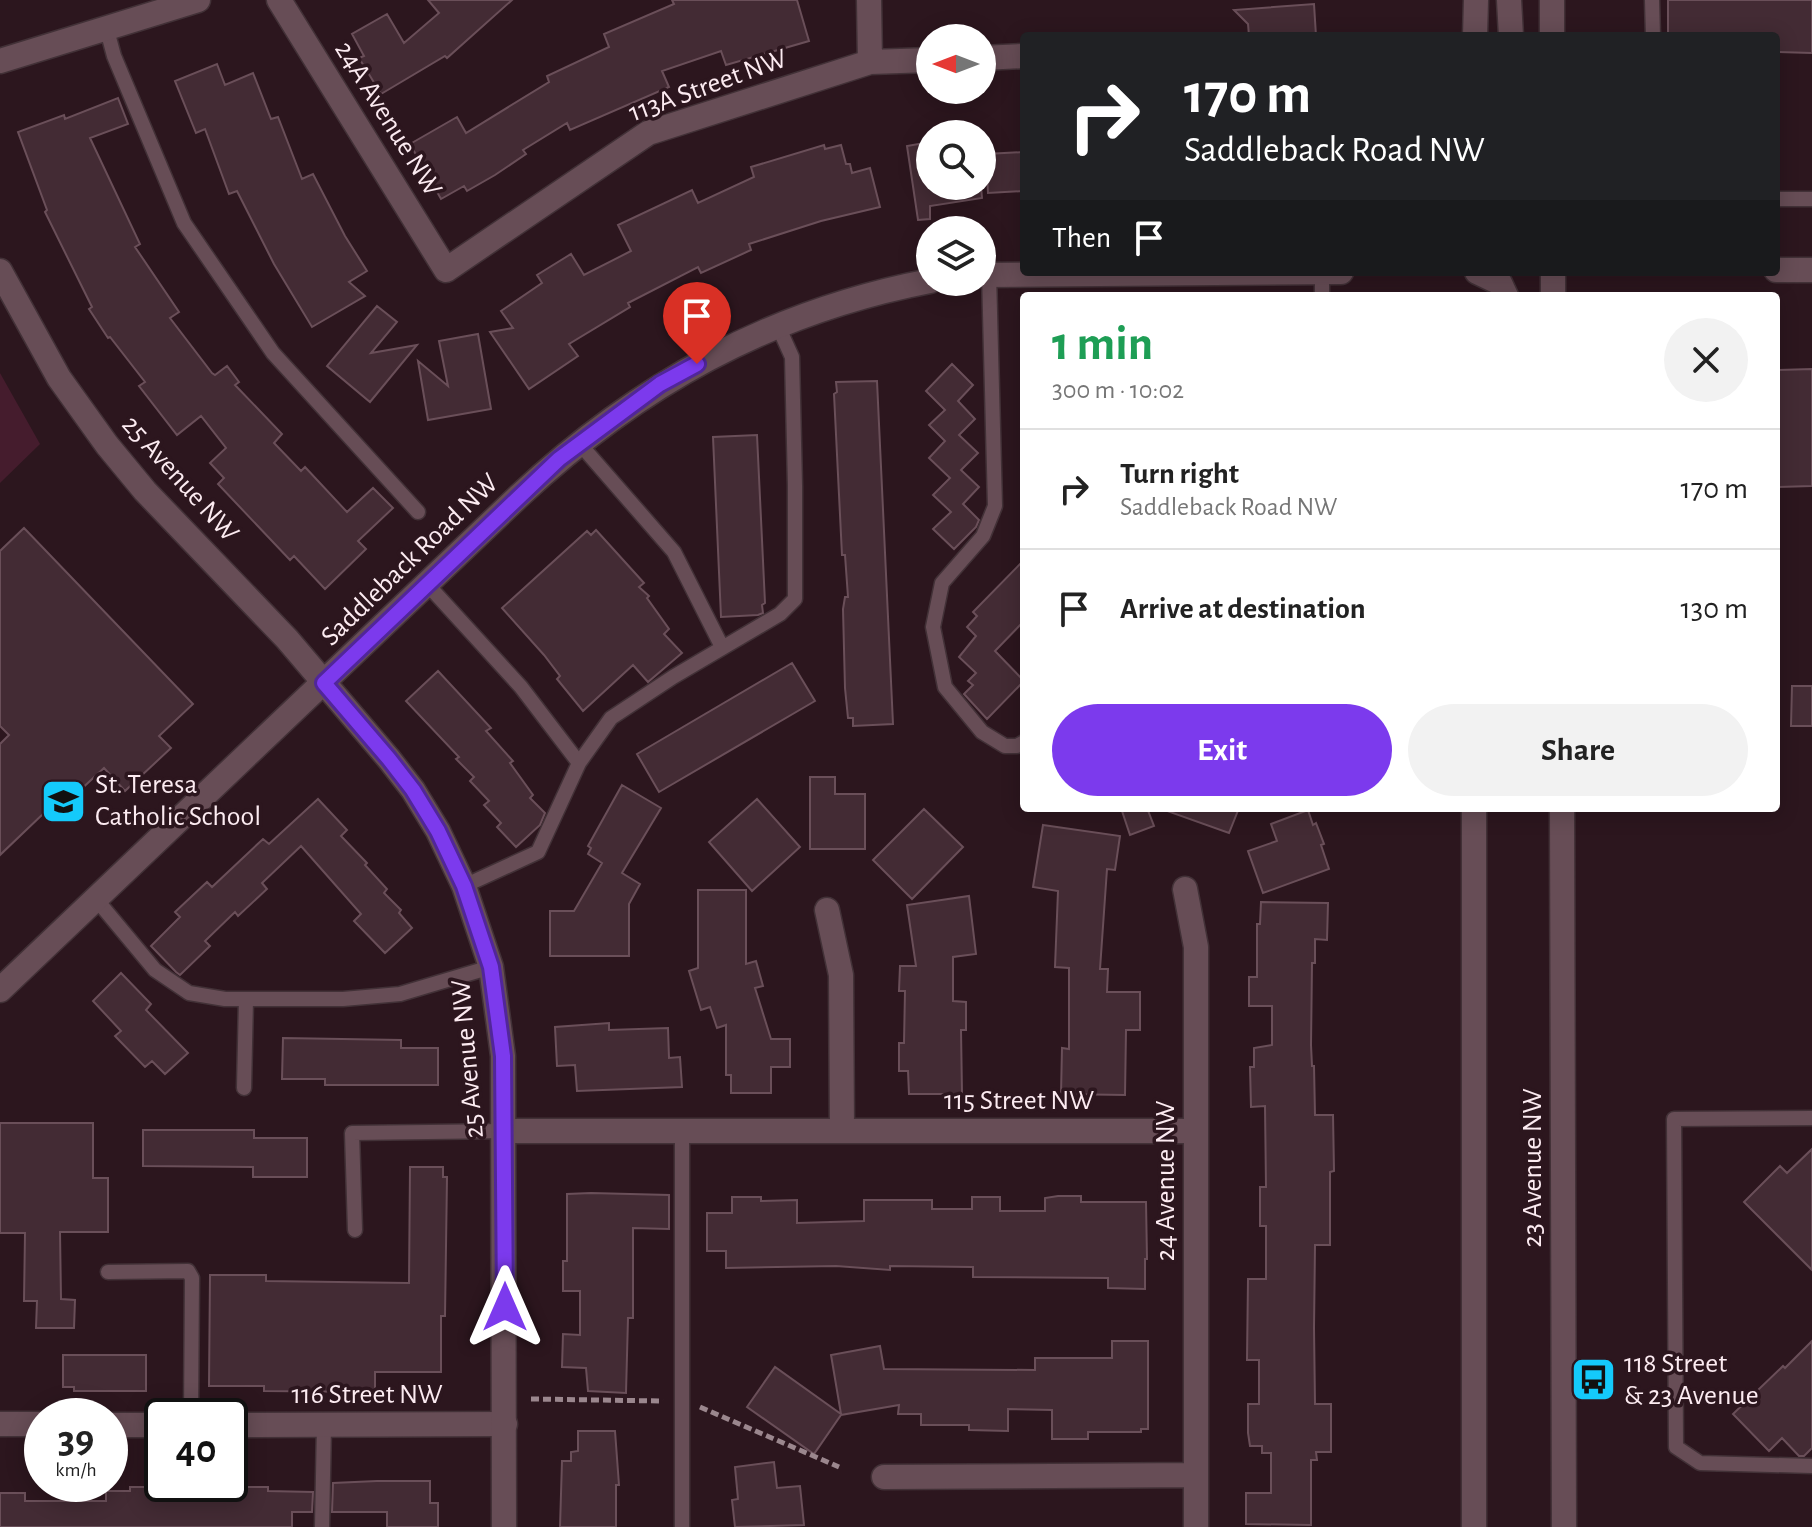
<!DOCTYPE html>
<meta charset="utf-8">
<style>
:root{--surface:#fff;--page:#f2f2f2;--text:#222;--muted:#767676;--line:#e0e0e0;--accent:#7c3aed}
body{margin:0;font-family:"Alegreya Sans",sans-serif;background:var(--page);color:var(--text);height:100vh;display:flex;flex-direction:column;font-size:30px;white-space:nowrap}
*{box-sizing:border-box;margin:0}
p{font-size:26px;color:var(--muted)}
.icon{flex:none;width:44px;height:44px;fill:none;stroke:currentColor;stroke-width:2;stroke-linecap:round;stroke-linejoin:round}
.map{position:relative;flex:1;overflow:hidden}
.details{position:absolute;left:1020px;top:292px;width:760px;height:520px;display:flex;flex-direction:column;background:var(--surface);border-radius:8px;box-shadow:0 4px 20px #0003}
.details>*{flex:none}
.banner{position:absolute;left:1020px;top:32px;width:760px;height:244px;border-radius:8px;box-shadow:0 4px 20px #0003;background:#202124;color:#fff;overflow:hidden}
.needle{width:52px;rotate:270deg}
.fabs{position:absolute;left:916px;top:24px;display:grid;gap:16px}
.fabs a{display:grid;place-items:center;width:80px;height:80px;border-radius:50%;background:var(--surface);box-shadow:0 4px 20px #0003;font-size:40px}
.speed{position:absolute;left:24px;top:1398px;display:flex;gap:16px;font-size:40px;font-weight:700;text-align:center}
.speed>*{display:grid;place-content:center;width:104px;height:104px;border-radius:50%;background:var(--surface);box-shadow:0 4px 20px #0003;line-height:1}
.speed small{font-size:20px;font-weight:400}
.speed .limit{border:4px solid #111;border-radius:12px;background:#fff;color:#111}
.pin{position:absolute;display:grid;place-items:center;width:68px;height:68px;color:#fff;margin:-82px -34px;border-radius:50% 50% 50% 0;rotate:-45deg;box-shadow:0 0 8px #0007}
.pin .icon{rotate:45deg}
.me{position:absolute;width:88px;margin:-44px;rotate:0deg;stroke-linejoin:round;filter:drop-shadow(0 0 6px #0008)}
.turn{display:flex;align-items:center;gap:28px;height:168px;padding:0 32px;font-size:36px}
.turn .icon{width:104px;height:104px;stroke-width:2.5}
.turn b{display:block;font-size:56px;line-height:68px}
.then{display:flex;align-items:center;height:76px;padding:0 32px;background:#0003;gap:16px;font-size:30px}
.round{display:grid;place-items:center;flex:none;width:84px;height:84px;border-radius:42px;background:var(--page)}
.head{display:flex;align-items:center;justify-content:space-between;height:136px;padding:0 32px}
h1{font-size:48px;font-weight:600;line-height:60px;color:#1e9e55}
.primary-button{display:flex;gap:16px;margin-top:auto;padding:16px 32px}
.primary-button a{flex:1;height:92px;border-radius:48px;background:var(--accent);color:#fff;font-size:32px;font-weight:600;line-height:92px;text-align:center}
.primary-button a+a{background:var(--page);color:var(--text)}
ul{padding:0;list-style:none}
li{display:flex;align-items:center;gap:24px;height:120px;padding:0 32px;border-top:2px solid var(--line)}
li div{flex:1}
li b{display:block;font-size:30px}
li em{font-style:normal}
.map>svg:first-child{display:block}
.green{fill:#451c2d}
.building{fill:#432b34;stroke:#6a4f59;stroke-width:2}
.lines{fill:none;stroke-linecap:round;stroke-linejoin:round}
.lane-casing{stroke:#423137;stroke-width:17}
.street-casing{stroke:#423137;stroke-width:27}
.secondary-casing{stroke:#423137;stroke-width:27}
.path{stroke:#9b878e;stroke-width:5;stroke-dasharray:8 4;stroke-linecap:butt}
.lane{stroke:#674d56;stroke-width:14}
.street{stroke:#674d56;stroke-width:24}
.secondary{stroke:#674d56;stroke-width:24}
.route-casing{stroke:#51269a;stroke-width:20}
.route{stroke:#7c3aed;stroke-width:14}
.labels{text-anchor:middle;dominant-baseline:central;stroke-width:7;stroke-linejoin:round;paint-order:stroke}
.street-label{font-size:28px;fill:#fcebf1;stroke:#2c161e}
.poi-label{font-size:28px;fill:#fcebf1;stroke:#2c161e;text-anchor:start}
</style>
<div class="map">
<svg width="1812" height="1527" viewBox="0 0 1812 1527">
<rect width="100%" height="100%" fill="#2c161e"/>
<path class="green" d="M0,373L40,444L0,483Z"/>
<path class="building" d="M428,0H512L447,58L445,56L381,94L359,58L364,56L352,34L387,14L404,43L439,13Z
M672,0H797L809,41L726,65L721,51L662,71L669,87L570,130L567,123L523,150L526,154L495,175L467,191L464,186L441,199L410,144L457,117L466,133L549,82L547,76L609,47L604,34L674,4Z
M1668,0H1812V53L1776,52V36H1668Z
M1314,4L1316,36H1249L1248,24L1234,10Z
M217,64L225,85L253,73L271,119L278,117L302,179L313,174L345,236L367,271L349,282L365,296L312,327L274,264L237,191L229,194L205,129L196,133L175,81Z
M118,98L128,124L90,138L140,244L135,247L179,312L170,318L212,373L215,375L227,366L239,382L235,385L282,434L274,443L301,471L305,467L347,512L373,488L393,508L358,541L366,549L325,589L294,556L290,560L218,484L224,478L210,463L226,448L201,416L177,435L139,386L145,382L110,337L108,338L89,309L92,307L45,212L47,210L18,132L64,115L65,119Z
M930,142V186H981L982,198L930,206V219L918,220L907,146Z
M824,145L825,149L841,145L846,164H850L852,173L870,168L880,207L821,221L749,244L751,250L701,273L698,267L628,303L630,307L569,344L578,356L529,389L490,332L513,328L501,311L542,283L537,275L571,254L584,275L631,251L618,225L692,190L698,203L754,177L751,167Z
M1024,152L1023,191L988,193L986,154Z
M377,306L397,322L371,353L417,345L370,402L327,366Z
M478,334L491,409L428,420L418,361L448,386L439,341Z
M952,364L973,385L958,401L975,419L959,435L978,453L961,470L979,487L963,504L979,520L976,527L954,549L933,529L951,512L933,495L950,478L929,458L945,441L929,425L945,410L926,391Z
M1812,369V486L1776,487V370Z
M877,381L893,724L853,726V718H848L845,688L843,609L845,597H848L845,555H842L834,394L837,392L836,382Z
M757,435L765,603L762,605L763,613L758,615L721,617L713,437Z
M24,528L193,704L159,736L171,748L125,791L104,768L49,819L44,813L0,855V744L9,735L0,726V551Z
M596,530L644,583L639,587L649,596L647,598L669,629L664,634L682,653L648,682L633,665L583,711L557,679L560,676L544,655L502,608L587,531L591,535Z
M1024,560V621L995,651L1024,681L987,719L964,694L973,685L968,681L976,673L959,657L976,636L967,627L977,616L973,612Z
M792,663L815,701L659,792L637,754Z
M438,671L491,728L486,731L513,761L510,763L533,795L530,798L545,813L540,825L516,847L497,827L501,823L484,805L489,801L470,781L474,777L456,759L459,757L406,701Z
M1792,686H1812V726H1791Z
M810,777H835V794H865V849H810Z
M622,785L661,808L622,873L640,884L629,904V956H550V911H574L602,863L588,854L591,848L588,846Z
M318,799L347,830L341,836L367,863L365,865L387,889L384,893L401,910L399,913L412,928L385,953L354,921L361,914L301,846L262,883L267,889L238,916L235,912L205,941L210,946L180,975L176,972L151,946L180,917L175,912L207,882L212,887L263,839L269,844Z
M757,799L800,847L752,891L709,842Z
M1121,808H1147L1154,826L1130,835Z
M1168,808H1239L1229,833L1167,811Z
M924,809L963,847L912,899L873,860Z
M1308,810L1313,825L1316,823L1324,844L1321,845L1329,869L1263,893L1248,851L1277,841L1271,824Z
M1043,825L1120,836L1115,870L1107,869L1100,969H1108L1107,992H1140V1030H1126L1125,1095L1061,1094L1062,1048L1069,1049V968L1055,967L1058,891L1033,887Z
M698,890H746V964L756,961L763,986L755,988L771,1039H790V1067H771V1093H731V1075H726V1025L717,1028L710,1007L701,1010L689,971L698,968Z
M969,896L976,954L953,957V1001L966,1002V1030H961L962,1094H909L908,1071H899V1043H904L905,991H899L900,966H916L907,905Z
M1261,902L1328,903L1327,940L1315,939V963H1312L1311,1045L1312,1066H1314L1315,1115H1333L1334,1171L1330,1172V1245H1315L1314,1328L1315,1404H1331V1452H1316L1317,1460H1311V1525L1246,1524V1493H1271V1453H1262V1446H1250L1248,1433V1404H1259V1360H1247L1248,1279H1266V1226H1260V1187H1266L1265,1106L1251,1107L1250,1067H1254V1048L1272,1045V1006H1249V977H1257V924H1260Z
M121,973L151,1004L146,1010L188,1053L165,1074L152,1061L145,1067L115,1036L121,1031L93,1001Z
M609,1023V1030L668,1028L669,1058L680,1057L682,1087L577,1091L575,1065L557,1066L555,1027Z
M283,1038L401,1040V1048H438V1085H325V1079H282Z
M0,1123H93V1178H108V1232H60L61,1299L75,1300L74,1328H36L37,1301H24L25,1233H0Z
M143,1130H254V1138H307V1177H253V1167L143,1166Z
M1812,1149V1270L1744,1202L1780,1166L1787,1173Z
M410,1167H443V1177H447L445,1316H441V1372H375V1392L264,1391V1386H209L210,1275H266V1281L409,1283Z
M591,1193L669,1195V1229L633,1228V1318H628L626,1393L588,1391L586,1368L562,1367L563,1334L580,1335V1291H563V1261H567V1194Z
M1058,1196H1081V1202H1146L1147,1259H1145V1289L1108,1288V1278L973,1277V1267L890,1266V1270L836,1266L726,1268V1251H707V1213H732V1197H761V1201L797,1200V1223L864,1221V1200H932V1209H972V1197H1000V1211H1045V1198Z
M1112,1341H1148V1429H1141V1432H1088V1439H1052V1410L1008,1409V1431L969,1430V1425H921V1414H898L899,1405L841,1415L814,1454L747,1407L775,1367L841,1414L831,1355L880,1346L884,1369L1035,1370V1358H1112Z
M1812,1341V1448L1804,1456H1799L1782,1438L1769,1451L1733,1414L1783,1366L1785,1368Z
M63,1355H146V1391H74V1387H63Z
M578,1431H615L619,1485H616V1527H560L562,1461H571V1452L578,1451Z
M774,1462L777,1488L800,1486L804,1525L735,1527L732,1500L738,1499L735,1467Z
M377,1481H430V1503H438V1527H387V1512H332L333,1483Z
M130,1487H268V1491L313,1492L312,1512H292V1527H0V1493H25V1501H106V1491H130Z"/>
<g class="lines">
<defs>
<path id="lane" d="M1652,0L1653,36
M107,30L114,56L184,223L273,353L418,512
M1776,199H1812
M1322,272V296
M989,274L995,506L983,536L942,583L933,627L945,687L982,732L1005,746H1017L1024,742
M579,443L674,552L722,647
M427,584L521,687L579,763
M464,886L538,852L579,763L611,718L673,677L780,614L795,599V486L792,357L778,326
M96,899L155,970L189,993L225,999H343L400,994L491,967
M244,1088L246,999
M1812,1118L1674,1119L1676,1447L1700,1463L1812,1466
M682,1131V1527
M355,1230L352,1133L505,1131
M108,1272L188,1271L192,1278L191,1416
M322,1527L324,1425"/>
<path id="street" d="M279,0L446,270L648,133L870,62L930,60
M869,0L870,62
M982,58L1024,56
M0,61L198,0
M1185,889L1196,947V1527
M827,910L841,975L842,1131
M505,1131H1196
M0,1424H42
M110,1425H162
M230,1425L505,1424
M884,1477L1196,1475"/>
<path id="secondary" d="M1509,0L1511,36
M1552,0V36
M1475,36L1476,0
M1776,270H1812
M0,271L59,378L107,445L145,491L287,639L389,759L413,790L438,831L464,886L491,967L503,1056L504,1527
M1477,272L1500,283L1506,296
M1553,272V296
M982,275L1341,272
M1562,808L1564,1527
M0,990L519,496C638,385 769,312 930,281
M1474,1527V808"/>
</defs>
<use href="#lane" class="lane-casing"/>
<use href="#street" class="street-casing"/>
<use href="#secondary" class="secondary-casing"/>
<path class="path" d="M531,1399L663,1401
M700,1407L839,1467"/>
<use href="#lane" class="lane"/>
<use href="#street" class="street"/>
<use href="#secondary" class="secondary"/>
</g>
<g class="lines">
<defs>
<path id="route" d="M505,1307L503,1056L491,967L464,886L438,831L413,790L389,759L324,683L559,459L660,384L697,364"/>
</defs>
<use href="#route" class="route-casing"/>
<use href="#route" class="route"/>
</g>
<defs>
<symbol id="school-square" viewBox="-11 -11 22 22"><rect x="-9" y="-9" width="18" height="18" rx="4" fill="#14cafb" stroke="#2c161e"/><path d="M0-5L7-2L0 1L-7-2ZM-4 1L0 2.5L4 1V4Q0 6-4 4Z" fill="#111"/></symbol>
<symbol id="bus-square" viewBox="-11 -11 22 22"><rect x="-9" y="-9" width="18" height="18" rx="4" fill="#14cafb" stroke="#2c161e"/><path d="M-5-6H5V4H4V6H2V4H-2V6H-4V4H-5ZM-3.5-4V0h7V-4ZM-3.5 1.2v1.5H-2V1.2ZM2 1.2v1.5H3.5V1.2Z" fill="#111"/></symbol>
</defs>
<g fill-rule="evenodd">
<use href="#school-square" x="38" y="776" width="51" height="51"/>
<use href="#bus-square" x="1568" y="1354" width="51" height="51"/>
</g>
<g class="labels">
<g class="street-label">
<text transform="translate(708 86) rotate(-20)">113A Street NW</text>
<text transform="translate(388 119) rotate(58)">24A Avenue NW</text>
<text transform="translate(180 479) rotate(48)">25 Avenue NW</text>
<text transform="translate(410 560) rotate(-44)">Saddleback Road NW</text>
<text transform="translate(468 1059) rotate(-95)">25 Avenue NW</text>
<text x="1019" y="1101">115 Street NW</text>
<text transform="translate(1533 1168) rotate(-90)">23 Avenue NW</text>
<text transform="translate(1166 1181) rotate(-90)">24 Avenue NW</text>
<text x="367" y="1395">116 Street NW</text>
</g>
<g class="poi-label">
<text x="95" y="785">St. Teresa<tspan x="95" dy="32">Catholic School</tspan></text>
<text x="1624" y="1364">118 Street<tspan x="1624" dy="32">&amp; 23 Avenue</tspan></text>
</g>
</g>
</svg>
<div class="fabs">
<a><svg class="needle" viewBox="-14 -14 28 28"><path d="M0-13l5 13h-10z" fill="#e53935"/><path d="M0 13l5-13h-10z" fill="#767676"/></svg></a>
<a><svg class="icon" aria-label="search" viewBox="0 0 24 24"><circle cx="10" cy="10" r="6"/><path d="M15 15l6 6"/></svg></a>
<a><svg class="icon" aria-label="layers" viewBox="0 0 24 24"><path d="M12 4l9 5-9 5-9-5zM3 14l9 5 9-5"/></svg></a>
</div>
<div class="speed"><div>39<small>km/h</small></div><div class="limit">40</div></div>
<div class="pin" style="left:697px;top:364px;background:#d93025"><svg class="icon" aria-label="arrive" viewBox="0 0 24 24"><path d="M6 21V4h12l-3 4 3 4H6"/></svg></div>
<svg class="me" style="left:505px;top:1307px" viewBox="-20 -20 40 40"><path d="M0-17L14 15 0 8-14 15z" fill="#7c3aed" stroke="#fff" stroke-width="4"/></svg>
<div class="banner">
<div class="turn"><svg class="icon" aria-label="right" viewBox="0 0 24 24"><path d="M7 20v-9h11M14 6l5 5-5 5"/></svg><div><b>170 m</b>Saddleback Road NW</div></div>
<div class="then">Then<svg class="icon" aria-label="arrive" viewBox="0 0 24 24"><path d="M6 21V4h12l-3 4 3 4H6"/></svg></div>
</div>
<section class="details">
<div class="head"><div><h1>1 min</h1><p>300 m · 10:02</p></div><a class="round"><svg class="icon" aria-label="close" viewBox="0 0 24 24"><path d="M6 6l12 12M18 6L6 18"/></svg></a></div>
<ul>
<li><svg class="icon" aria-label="right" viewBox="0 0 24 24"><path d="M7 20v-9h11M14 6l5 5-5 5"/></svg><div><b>Turn right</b><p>Saddleback Road NW</p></div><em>170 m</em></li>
<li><svg class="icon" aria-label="arrive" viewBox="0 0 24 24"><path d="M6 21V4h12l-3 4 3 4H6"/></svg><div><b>Arrive at destination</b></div><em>130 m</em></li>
</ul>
<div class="primary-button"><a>Exit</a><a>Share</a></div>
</section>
</div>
